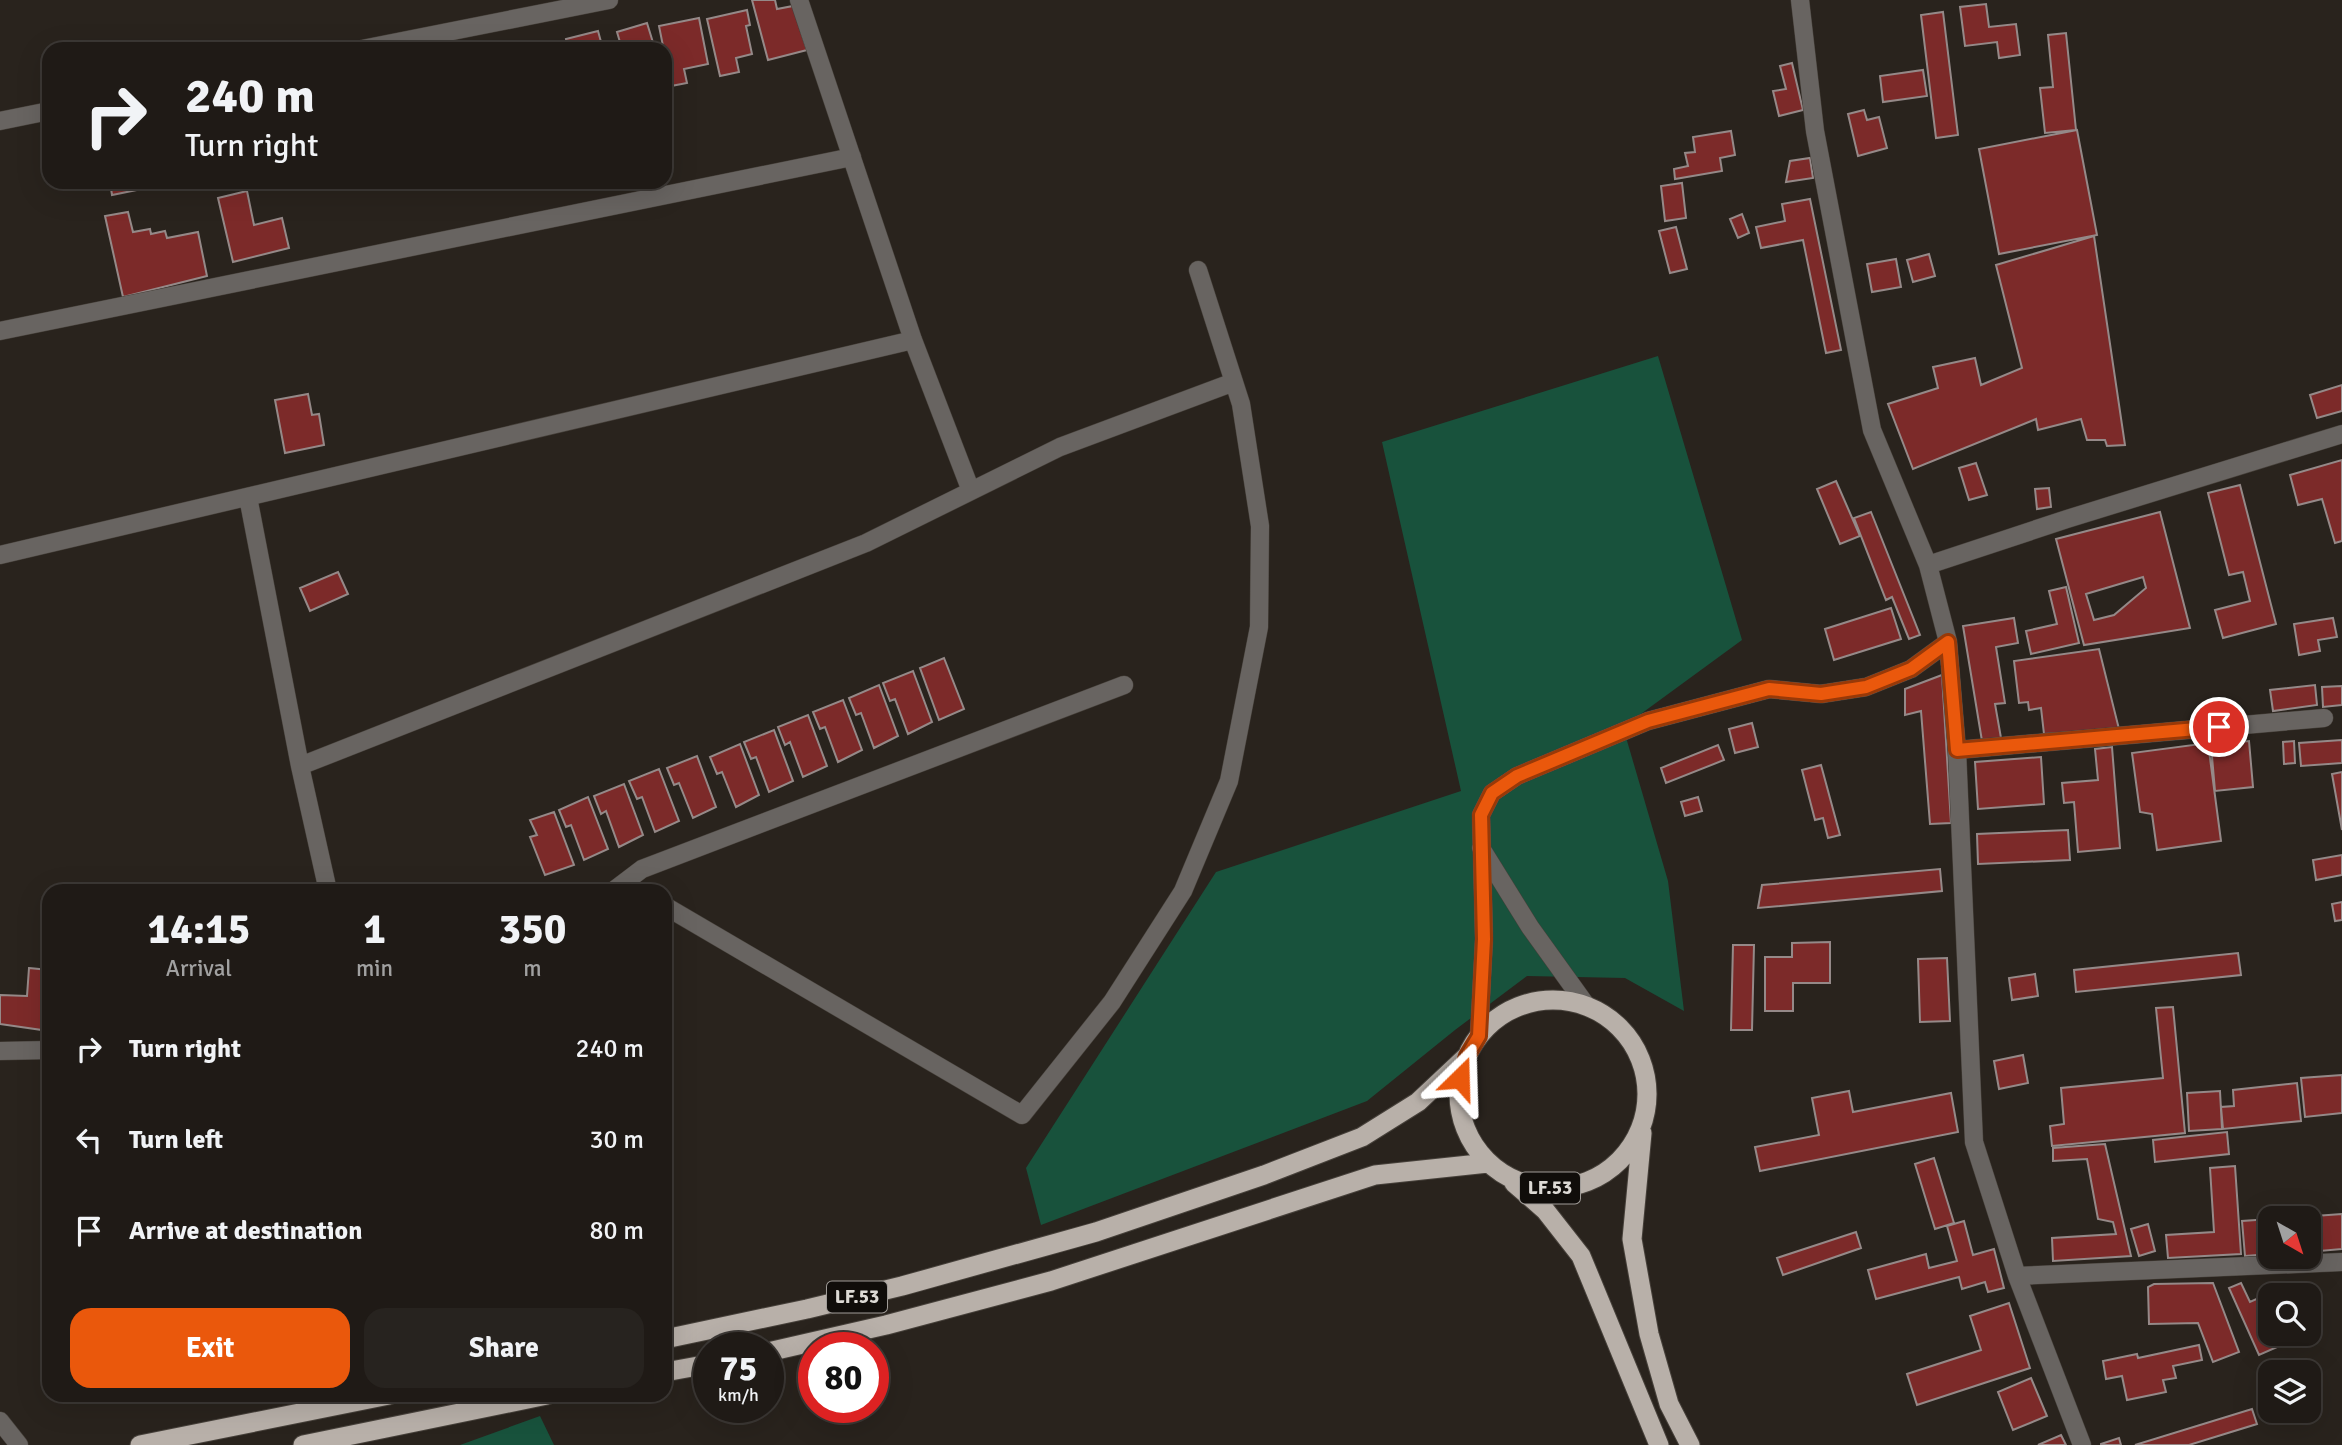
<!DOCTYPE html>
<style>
:root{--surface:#1f1a16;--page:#27231f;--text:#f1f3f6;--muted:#a1a1a1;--line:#3c3835;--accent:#ea580c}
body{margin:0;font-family:Signika,sans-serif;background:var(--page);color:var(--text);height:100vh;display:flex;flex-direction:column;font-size:26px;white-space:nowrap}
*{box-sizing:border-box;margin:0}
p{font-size:23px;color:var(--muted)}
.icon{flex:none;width:38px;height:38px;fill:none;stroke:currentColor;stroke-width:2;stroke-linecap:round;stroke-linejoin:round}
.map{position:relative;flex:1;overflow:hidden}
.drawer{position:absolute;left:42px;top:884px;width:630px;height:518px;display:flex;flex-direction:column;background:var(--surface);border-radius:21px;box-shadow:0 7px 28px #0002,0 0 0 2px var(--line)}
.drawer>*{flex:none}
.hud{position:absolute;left:42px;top:42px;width:630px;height:147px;border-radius:21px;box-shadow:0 7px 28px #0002,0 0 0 2px var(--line);background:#1f1a16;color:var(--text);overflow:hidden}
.needle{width:46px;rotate:141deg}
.buttons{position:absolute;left:2258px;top:1206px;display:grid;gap:14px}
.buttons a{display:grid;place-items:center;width:63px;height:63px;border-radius:14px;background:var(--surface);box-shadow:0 7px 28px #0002,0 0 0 2px var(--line);font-size:35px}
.speed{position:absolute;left:693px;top:1332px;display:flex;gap:14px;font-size:35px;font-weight:700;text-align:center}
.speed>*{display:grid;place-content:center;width:91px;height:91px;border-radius:50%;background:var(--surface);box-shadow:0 7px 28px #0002,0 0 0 2px var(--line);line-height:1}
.speed small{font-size:18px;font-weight:400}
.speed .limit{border:10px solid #d22;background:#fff;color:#111}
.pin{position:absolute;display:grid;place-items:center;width:60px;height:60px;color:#fff;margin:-30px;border:4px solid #fff;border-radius:50%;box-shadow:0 2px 7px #0007}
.me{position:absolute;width:77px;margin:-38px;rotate:22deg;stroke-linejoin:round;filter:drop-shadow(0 0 5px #0008)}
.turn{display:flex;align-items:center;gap:24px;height:147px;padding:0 28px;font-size:32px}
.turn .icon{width:91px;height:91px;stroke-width:2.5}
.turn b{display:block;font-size:49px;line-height:60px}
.eta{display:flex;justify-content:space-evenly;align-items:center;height:119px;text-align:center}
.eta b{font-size:42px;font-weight:700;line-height:49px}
.action{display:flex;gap:14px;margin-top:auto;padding:14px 28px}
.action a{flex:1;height:80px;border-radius:21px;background:var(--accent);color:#fff;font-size:28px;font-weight:700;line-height:80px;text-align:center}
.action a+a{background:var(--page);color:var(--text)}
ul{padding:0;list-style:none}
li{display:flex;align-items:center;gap:21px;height:91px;padding:0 28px}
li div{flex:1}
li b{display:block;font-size:26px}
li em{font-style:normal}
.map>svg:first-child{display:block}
.green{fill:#18523c}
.building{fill:#7c2a29;stroke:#958988;stroke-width:2;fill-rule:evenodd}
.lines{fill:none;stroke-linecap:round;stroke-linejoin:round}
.minor-casing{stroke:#46403a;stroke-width:19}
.trunk-casing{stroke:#46403a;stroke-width:21}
.minor{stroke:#686461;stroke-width:18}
.trunk{stroke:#b8b0a9;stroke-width:19}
.route-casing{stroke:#983908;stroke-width:18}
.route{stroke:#ea580c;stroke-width:12}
.labels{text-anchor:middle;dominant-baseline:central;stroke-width:7;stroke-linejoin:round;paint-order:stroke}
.shield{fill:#100d0a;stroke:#a09c98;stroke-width:2}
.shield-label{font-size:19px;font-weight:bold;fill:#dddad5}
</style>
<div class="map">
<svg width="2342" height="1445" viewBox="0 0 2342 1445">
<rect width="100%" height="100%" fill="#29231d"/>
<path class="green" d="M1658,356L1742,640L1623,727L1668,881L1684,1011L1625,978L1527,976L1455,1030L1367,1101L1041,1225L1026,1168L1216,872L1461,791L1382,442Z
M540,1416L554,1445H460Z"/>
<path class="building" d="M752,0H775L777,9L793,6L807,50L768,60Z
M1986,4L1989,27L2016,24L2020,55L1999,58L1997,42L1965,46L1960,7Z
M747,10L750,25L746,26L752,54L736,58L739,72L720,76L707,19Z
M1943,12L1958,135L1936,138L1921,15Z
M699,18L708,64L684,69L687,83L671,86L659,26Z
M647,23L655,49H622L617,32Z
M598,31L603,49H568L566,39Z
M2066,33L2076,130L2045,133L2040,88L2053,87L2048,35Z
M1792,63L1803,110L1779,116L1773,91L1786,89L1780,66Z
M1923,70L1927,96L1883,102L1880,76Z
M1864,110L1867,120L1879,117L1887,148L1858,156L1848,114Z
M2077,130L2097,235L1999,254L1979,149Z
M1731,131L1735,155L1720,158L1722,171L1675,179L1674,169L1688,166L1685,153L1695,152L1693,137Z
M1810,158L1813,178L1786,182L1790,161Z
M110,182H135L137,190L112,195Z
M1682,183L1686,218L1665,221L1661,186Z
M247,191L254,225L282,218L289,248L233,262L218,198Z
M1810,199L1841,350L1826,353L1803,240L1761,248L1756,227L1785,221L1782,204Z
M128,212L133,232L150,229L151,234L165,231L167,238L198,232L207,276L123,297L105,216Z
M1742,214L1749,233L1738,238L1730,219Z
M1676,227L1687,269L1670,273L1659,231Z
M2094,236L2125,445L2107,446L2105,440H2087L2081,419L2038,430L2036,419L1913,469L1888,404L1938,388L1933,367L1975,358L1981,385L2022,368L1996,265Z
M1929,254L1935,276L1913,282L1907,260Z
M1896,259L1901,287L1872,292L1867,264Z
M2342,385V411L2317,418L2310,395Z
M308,394L312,415L319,414L324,445L285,453L275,400Z
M2342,460V541L2335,543L2322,499L2298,505L2290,475Z
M1976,463L1987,495L1969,500L1959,468Z
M1836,481L1860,536L1840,544L1817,489Z
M2240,485L2276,624L2223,638L2215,610L2250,601L2243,572L2229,575L2208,493Z
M2049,488L2051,507L2037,509L2035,489Z
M1871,512L1920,635L1909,639L1892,597L1886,600L1854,518Z
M2160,512L2190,628L2084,645L2056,539ZM2143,577L2146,588L2114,615L2094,620L2086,594Z
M338,572L348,594L310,611L300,588Z
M2066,587L2079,643L2031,654L2026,631L2057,624L2049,591Z
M1891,608L1901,639L1834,660L1825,629Z
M2014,618L2018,643L1996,647L2005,703L1995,704L2001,738L1982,741L1963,626Z
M2333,618L2337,637L2318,640L2320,651L2299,655L2294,624Z
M2099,649L2119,729L2044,734L2041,708L2029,710L2028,702L2019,703L2014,661Z
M944,658L964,709L939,720L920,668Z
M913,671L932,722L908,734L895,699L890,701L883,683Z
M1942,675L1951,823L1930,824L1921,711L1905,715V689Z
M879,685L898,736L874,748L861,713L856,715L849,698Z
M2315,685L2317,705L2273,711L2270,690Z
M2342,686V705L2323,707L2322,687Z
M843,700L862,750L838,762L825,727L820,729L813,712Z
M808,715L827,766L803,777L790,742L785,745L778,727Z
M1752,723L1758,747L1735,753L1729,729Z
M774,730L793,781L769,792L756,757L751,759L744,742Z
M2342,740V763L2301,766L2299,743Z
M2249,741L2253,787L2215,791L2211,745Z
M2294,741L2295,763L2284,764L2283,742Z
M2208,743L2221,841L2157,850L2152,814L2140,812L2132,753Z
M740,744L759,795L736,807L722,772L717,774L710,757Z
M1718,745L1724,760L1666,783L1661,768Z
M2112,747L2120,848L2078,852L2074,802L2064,803L2062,783L2098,780L2095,749Z
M697,756L716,807L693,818L679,783L674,785L667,768Z
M2041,757L2044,804L1978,809L1975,762Z
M1821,765L1840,835L1828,838L1823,818L1815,820L1802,770Z
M659,769L679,821L655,832L642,797L637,799L629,781Z
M2342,772V830L2332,774Z
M624,784L643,835L619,847L606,811L601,814L594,796Z
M588,797L608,849L584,860L571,825L566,827L559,810Z
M1698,797L1702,811L1685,816L1681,802Z
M554,812L574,865L545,875L530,837L537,835L530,820Z
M2068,830L2070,860L1978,864L1977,834Z
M2342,855V875L2316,880L2313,860Z
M1940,869L1942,891L1758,908L1762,885Z
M2342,902V920L2335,921L2332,904Z
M1830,942V983H1793V1011H1765V957H1792V943Z
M1733,945H1754L1752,1030H1731Z
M2238,953L2241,975L2076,992L2074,970Z
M1947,958L1950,1021L1920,1022L1918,959Z
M29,968L49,970V1031L0,1024V995L27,996Z
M2035,974L2038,996L2012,1000L2009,978Z
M2173,1007L2185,1133L2052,1146L2050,1126L2064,1124L2061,1088L2163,1078L2156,1008Z
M2023,1055L2028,1083L1999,1089L1994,1061Z
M2342,1075V1113L2305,1117L2301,1078Z
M2297,1083L2301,1121L2223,1129L2221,1107L2234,1106L2233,1090Z
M1849,1091L1853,1112L1951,1093L1958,1132L1760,1171L1755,1147L1819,1135L1812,1098Z
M2220,1091L2222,1129L2189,1131L2187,1093Z
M2227,1132L2229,1154L2155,1162L2153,1140Z
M2105,1144L2131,1256L2053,1261L2052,1238L2116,1234L2113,1222L2098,1219L2087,1159L2053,1161V1148Z
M1934,1158L1954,1223L1935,1229L1915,1164Z
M2235,1166L2241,1254L2168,1258L2166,1235L2214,1232L2210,1168Z
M2342,1214V1249L2308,1252V1218H2287Z
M2270,1219V1254L2245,1256L2242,1221Z
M1964,1221L1973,1255L1994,1249L2004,1288L1988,1292L1985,1282L1962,1289L1959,1277L1876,1299L1868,1270L1926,1254L1929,1268L1957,1261L1947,1226Z
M2148,1224L2155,1251L2139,1256L2131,1229Z
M1856,1232L1861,1248L1783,1275L1777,1258Z
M2213,1283L2239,1352L2213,1362L2198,1323L2149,1324L2148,1287L2154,1284Z
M2241,1283L2250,1302L2263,1296L2270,1312V1334H2279L2284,1344L2259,1355L2229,1288Z
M2009,1303L2030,1368L1917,1405L1907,1374L1981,1350L1970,1316Z
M2199,1345L2202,1360L2173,1366L2176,1378L2163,1380L2166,1392L2127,1400L2122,1376L2106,1379L2103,1361L2137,1354L2138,1358Z
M2031,1378L2047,1416L2013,1430L1998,1392Z
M2252,1409L2257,1424L2189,1445H2135Z
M2061,1435L2066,1445H2038Z
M2119,1438L2121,1445H2101V1444Z"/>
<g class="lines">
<defs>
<path id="minor" d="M799,0L913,340L971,491
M1800,0L1815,131L1872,430L1928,565L1948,642L1957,750L1974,1142L2017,1276L2082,1445
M362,49L609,0
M0,121L49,111
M0,331L852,157
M248,497L300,766L328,891
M0,555L913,340
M1928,565L2067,519L2342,434
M1957,750L2324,718
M300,766L866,543L1060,447L1234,382
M1481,848L1530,927L1586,1005
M613,891L642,869L1124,685
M665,906L1022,1115L1112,1002L1183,891L1229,781L1259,627L1260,526L1241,404L1198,270
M1479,1036L1484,939L1481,815L1492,793L1517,776L1648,721L1769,689L1821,694L1866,687L1911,669L1948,642
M0,1051L49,1050
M2017,1276L2342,1262
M0,1421L19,1445"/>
<path id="trunk" d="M1459 1094a94 94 0 1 1 188 0a94 94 0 1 1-188 0Z
M1642,1133L1632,1239L1649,1334L1669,1404L1690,1445
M1514,1183L1545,1210L1581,1256L1659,1445
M665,1339L807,1309L902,1286L1096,1232L1264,1175L1362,1137L1418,1102L1467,1056
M768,1352L886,1325L1051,1281L1375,1175L1488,1163
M665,1372L709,1364
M140,1445L389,1395
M303,1445L547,1395"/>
</defs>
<use href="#minor" class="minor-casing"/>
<use href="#trunk" class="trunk-casing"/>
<use href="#minor" class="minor"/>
<use href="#trunk" class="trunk"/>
</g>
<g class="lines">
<defs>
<path id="route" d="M1460,1078L1467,1056L1479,1036L1484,939L1481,815L1492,793L1517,776L1648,721L1769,689L1821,694L1866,687L1911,669L1948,642L1957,750L2219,727"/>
</defs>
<use href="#route" class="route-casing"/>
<use href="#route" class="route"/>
</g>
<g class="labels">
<g class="shield">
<rect x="1520" y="1172.5" width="60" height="31" rx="5"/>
<rect x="827" y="1281.5" width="60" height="31" rx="5"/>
</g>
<g class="shield-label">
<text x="1550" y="1188">LF.53</text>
<text x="857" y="1297">LF.53</text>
</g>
</g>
</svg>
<div class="buttons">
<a><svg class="needle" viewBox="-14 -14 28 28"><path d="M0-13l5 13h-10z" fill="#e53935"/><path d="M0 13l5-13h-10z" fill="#a1a1a1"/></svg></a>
<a><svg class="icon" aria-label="search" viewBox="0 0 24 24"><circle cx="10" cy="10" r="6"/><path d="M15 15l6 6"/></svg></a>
<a><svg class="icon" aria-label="layers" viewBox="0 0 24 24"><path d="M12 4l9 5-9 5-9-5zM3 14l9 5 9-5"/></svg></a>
</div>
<div class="speed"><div>75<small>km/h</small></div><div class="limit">80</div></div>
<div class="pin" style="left:2219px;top:727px;background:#d93025"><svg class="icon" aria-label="arrive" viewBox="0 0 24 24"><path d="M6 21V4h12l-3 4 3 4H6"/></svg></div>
<svg class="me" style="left:1460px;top:1078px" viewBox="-20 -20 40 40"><path d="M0-17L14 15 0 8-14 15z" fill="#ea580c" stroke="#fff" stroke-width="4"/></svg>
<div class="hud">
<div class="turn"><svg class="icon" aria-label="right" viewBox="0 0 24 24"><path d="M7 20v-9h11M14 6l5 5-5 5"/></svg><div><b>240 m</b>Turn right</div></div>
</div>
<section class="drawer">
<div class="eta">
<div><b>14:15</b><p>Arrival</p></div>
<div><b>1</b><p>min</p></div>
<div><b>350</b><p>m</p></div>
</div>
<ul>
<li><svg class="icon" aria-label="right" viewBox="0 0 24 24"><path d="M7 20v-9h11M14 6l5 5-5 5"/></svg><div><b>Turn right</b></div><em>240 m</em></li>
<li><svg class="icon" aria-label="left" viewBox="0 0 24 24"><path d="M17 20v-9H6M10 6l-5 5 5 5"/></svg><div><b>Turn left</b></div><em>30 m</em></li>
<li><svg class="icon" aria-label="arrive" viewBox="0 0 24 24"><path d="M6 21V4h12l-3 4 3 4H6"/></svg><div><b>Arrive at destination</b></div><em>80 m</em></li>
</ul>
<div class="action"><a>Exit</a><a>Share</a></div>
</section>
</div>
